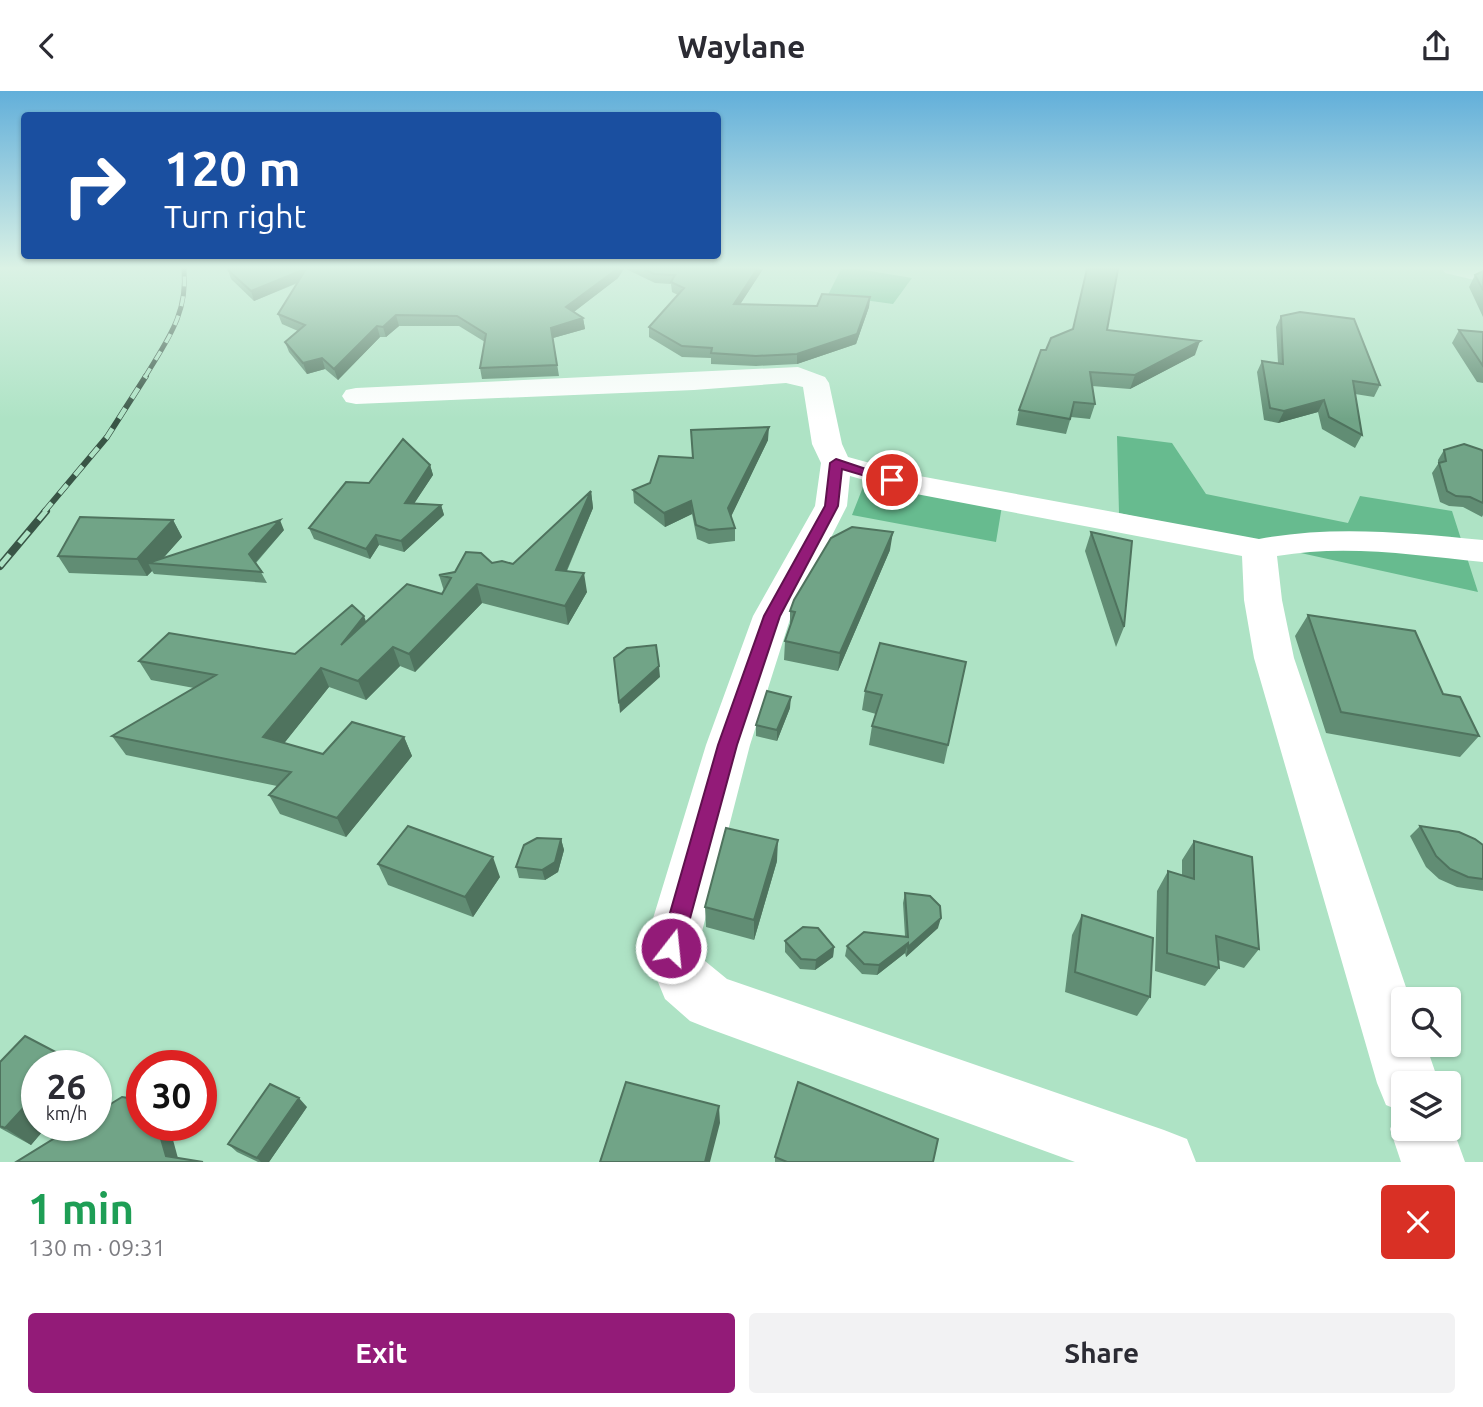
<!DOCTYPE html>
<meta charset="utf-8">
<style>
:root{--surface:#fff;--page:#f2f2f3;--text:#2b2b33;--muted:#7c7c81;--accent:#931b78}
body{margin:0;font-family:Ubuntu,sans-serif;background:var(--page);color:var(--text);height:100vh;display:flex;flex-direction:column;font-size:26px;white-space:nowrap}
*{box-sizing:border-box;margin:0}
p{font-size:23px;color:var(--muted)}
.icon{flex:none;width:38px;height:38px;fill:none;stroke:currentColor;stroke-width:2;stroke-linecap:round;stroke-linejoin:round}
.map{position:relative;height:1071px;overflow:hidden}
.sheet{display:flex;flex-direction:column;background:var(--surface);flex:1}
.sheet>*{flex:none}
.guide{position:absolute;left:21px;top:21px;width:700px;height:147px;border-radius:7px;box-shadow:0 2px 5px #0004;background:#1a4fa0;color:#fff;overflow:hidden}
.fabs{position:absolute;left:1391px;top:896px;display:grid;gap:14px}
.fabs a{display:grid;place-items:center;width:70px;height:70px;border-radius:7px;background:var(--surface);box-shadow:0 2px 5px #0004;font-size:35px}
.speed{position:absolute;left:21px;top:959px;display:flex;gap:14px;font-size:35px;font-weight:700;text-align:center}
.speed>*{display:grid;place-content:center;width:91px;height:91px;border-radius:50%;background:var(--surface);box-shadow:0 2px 5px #0004;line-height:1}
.speed small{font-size:18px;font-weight:400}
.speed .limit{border:10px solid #d22;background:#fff;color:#111}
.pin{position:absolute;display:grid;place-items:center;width:60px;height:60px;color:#fff;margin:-30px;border:4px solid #fff;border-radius:50%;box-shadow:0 2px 7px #0007}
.me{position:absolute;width:77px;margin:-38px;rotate:16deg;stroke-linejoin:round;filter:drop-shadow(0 0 5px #0008)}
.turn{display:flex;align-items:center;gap:24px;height:147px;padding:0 28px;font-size:32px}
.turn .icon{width:91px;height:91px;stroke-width:2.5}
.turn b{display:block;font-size:49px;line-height:60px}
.round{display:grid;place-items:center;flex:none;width:74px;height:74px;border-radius:7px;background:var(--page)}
.overview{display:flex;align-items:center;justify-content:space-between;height:119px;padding:0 28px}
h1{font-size:42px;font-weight:700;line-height:52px;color:#1e9e55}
.button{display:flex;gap:14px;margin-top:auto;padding:14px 28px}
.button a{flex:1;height:80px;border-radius:7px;background:var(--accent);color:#fff;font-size:28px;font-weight:700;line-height:80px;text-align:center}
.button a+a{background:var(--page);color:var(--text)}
header{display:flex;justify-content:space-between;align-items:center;height:91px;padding:0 28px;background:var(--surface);font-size:32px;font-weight:700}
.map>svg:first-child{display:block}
.forest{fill:#67bb8f}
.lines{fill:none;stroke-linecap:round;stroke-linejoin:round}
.minor{fill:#fff;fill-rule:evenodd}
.rail-far2-casing{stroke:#395546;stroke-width:5}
.rail-far1-casing{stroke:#395546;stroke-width:6}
.rail-casing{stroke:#395546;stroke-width:8}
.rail-far2{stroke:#aee3c5;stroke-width:3.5;stroke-dasharray:10;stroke-linecap:butt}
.rail-far1{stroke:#aee3c5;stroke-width:4.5;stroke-dasharray:12;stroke-linecap:butt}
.rail{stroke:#aee3c5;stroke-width:5;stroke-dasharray:15;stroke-linecap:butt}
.wall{fill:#618d74}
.shaded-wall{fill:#4f735e}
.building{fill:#71a487;stroke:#4f735e;stroke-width:2}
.route{fill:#931b78;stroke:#60124e;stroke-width:2}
</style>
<header><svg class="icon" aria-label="back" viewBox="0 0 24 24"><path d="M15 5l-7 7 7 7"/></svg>Waylane<svg class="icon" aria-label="share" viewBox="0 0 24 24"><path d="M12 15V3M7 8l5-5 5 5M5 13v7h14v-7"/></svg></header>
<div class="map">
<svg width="1483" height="1071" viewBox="0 0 1483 1071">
<rect width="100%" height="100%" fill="#aee3c5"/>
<path class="forest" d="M841,178H858L912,187L893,213L828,204Z
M1117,345L1172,352L1206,403L1348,432L1360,405L1452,420L1478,501L1119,422Z
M867,386L1003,409L996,451L852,424Z"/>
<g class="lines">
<path class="minor" d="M1442,178L1483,179V191L1445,182Z
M798,276L825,286L829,292L842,353L848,366L914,384L1259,448C1334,434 1408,442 1483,449V471C1415,464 1345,453 1277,465L1282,509L1294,567L1410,908H1404V954H1426L1439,992H1404V1038H1449V1027L1465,1071H1401L1390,1038L1398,1019L1386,1014L1377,992L1254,567L1244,509L1242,465L911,402L850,385L847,415L791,525L750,654L698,856L705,870L727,888L1164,1039L1187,1048L1196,1071H1075L710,938L690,930L665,908L644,857L706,654L753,525L815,415L821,372L812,353L803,296L786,292L694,299L356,313L346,311L342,305L346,299L356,297Z"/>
<defs>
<path id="rail-far2" d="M145,286C167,249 188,223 184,178"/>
<path id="rail-far1" d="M44,421L107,346L146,285"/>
<path id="rail" d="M0,475L46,420"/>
</defs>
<use href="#rail-far2" class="rail-far2-casing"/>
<use href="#rail-far1" class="rail-far1-casing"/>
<use href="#rail" class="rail-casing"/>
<use href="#rail-far2" class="rail-far2"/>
<use href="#rail-far1" class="rail-far1"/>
<use href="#rail" class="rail"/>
</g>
<path class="wall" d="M626,178H763L740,213L817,215L870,206L869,216L856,253L797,273L756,275L711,273V267L682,266L649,246V236L678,204L672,201L671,193L655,192Z
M228,179L618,187L574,221L583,227L585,238L553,247L559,285L482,288L480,277L485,251L459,235H399L386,246H380L338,289L325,278L307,283L289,261L285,251L298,240L282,233L278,223L298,192L254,210L231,188Z
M1483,180V226L1469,196L1475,184Z
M1281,225L1380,294L1374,306L1355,303L1362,344L1355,357L1322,338L1318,321L1278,332L1264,329L1257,281L1262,270L1278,272L1276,236Z
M1107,239L1195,264L1130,298L1092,295L1095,313L1090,328L1071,326L1066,343L1016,334L1019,319L1046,259Z
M1459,239L1483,241V292L1477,291L1452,252Z
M691,339L768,349L731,425L735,437V450L709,453L697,448L692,423L665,436L634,412L633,399L650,392L693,367Z
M1444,359L1483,361V424L1482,426L1463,416L1449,415L1440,411L1432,382L1438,373V369Z
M430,374L433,384L414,412L441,414L444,424L404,461L379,454L370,468L314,448L309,437L369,392Z
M591,400L593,417L567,480L587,501L568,534L482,512L415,581L400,575L366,609L329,596L284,652L323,663L404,646L412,665L346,746L280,723L269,704L277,695L126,664L112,645L194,597L151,589L139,570L295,563L366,530L442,503L444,500L439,484L492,472L513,473Z
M173,429L182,446L163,467L284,439L256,472L267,492L154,483L152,480L147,485L69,482L58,465Z
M1091,441L1124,536L1116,556L1085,460Z
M890,459L838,580L784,569L785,550L790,536V520Z
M1308,524L1443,603L1479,645L1460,666L1326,642L1295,545Z
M966,571L944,673L869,654L872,635L876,623L862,619L865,600Z
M790,617L777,650L756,645V634Z
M1420,735L1483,754V800L1457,796L1439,788L1426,776L1410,745Z
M561,748L564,759L558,781L545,789L519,787L516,776Z
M1194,750L1259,858L1244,877L1218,869L1219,877L1205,895L1155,880L1157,800L1168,780L1182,784V769Z
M777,770L754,849L706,836L705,816Z
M378,773L500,786L473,826L388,794Z
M905,802L938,837L906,866L905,862L877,884L862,883L845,865L847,855L905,845L903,812Z
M1082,824L1150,906L1137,925L1065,901L1072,844Z
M785,850L834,856L833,866L815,879L800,878L785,861Z
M69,968L78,975H37V1034H48L31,1054L0,1037V971Z
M307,1016L269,1071H258L237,1061L228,1053Z
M775,1066L933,1071H775Z"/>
<path class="shaded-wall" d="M305,178H307L310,186L254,210L251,200Z
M617,178H624L618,187L567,226L566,216Z
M757,178H763L734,223V213Z
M870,206L869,216L856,253L797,273V263Z
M396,224L399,235L386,246L383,236Z
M583,227L585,238L553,247L551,237Z
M377,235L380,246L338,289L334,278Z
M1200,250L1195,264L1130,298L1135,284Z
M322,267L325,278L307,283L303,272Z
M1324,309L1318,321L1278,332L1284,320Z
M769,336L768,349L729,430L728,417Z
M430,374L433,384L408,422L405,412Z
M591,400L593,417L559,497L556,479Z
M691,410L692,423L665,436L664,422Z
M441,414L444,424L404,461L401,450Z
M173,429L182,446L158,473L148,472L152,480L147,485L137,468Z
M280,429L284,439L254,473L249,463Z
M893,441L890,459L838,580L840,562Z
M376,444L379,454L370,468L366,458Z
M584,482L587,501L568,534L565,515Z
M477,493L482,512L415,581L409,563Z
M364,525L371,544L341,554Z
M393,556L400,575L366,609L358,590Z
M659,575L660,586L620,622L619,611Z
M321,577L329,596L274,665L263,646Z
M791,606L790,617L777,650V639Z
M404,646L412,665L346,746L337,727Z
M561,748L564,759L558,781L545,789L542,779Z
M778,749L777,770L754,849V829Z
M493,766L500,786L473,826L465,806Z
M941,827L938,837L906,866L908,856Z
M908,852L905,862L877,884L879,874Z
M834,856L833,866L815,879L816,869Z
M69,968L78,975H62Z
M37,1002V1034H48L31,1054L5,1037Z
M299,1007L307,1016L269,1071H261L257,1067Z
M719,1015L720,1032L710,1071H705Z
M157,1034H169L179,1071L166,1065Z"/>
<path class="building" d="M229,178H305L251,200L228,179Z
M306,178H617L566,216L583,227L551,237L557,274L480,277L486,243L457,225L396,224L383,236L377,235L334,278L322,267L303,272L285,251L305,234L278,223Z
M644,178H757L734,213L817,215L822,203L870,206L857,243L797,263L756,265L711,262L712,257L682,255L649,236L684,197L671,191L675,184L654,183Z
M1087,178H1118L1107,239L1200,250L1135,284L1090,281L1095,313L1074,311L1070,328L1019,319L1041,259H1046L1051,247L1073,238Z
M1483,180V199L1475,184Z
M1300,221L1354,228L1380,294L1353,290L1362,344L1329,326L1324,309L1284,320L1270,317L1262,270L1283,273L1281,225Z
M1459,239L1483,241V275Z
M769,336L728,417L735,437L709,439L696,434L691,410L664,422L633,399L650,392L659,365L693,367L691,339Z
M403,348L430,374L405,412L441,414L401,450L376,444L366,458L309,437L346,391L369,392Z
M1464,353L1482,359L1483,361V412L1470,406L1456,405L1447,400L1439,372L1446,370L1444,359Z
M591,400L556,479L584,482L565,515L477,493L409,563L393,556L358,590L321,577L263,646L323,663L352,631L404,646L337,727L269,704L291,681L112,645L216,584L139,570L169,542L295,563L352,514L364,525L341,554L407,493L442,503L451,487L439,484L455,481L466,461L481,462L492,472L502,470L513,473Z
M80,426L173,429L137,468L58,465Z
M280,429L249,463L262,481L148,472Z
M852,436L893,441L840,562L785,550L795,521L790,520L794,509L831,447Z
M1091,441L1132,450L1124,536Z
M1308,524L1415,540L1443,603L1460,606L1479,645L1341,621Z
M880,552L966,571L948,654L872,635L882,604L865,600Z
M656,554L659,575L619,611L614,567L627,557Z
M767,600L791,606L777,639L756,634Z
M408,735L493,766L465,806L378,773Z
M1420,735L1459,741L1475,748L1483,754V788L1468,786L1450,778L1436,765Z
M726,737L778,749L754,829L705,816Z
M537,747L561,748L555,771L542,779L516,776L524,754Z
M1194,750L1252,766L1259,858L1216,845L1219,877L1167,862L1168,780L1194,788Z
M905,802L930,805L940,815L941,827L908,856V852L879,874L864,873L847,855L864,841L908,846Z
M1082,824L1153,847L1150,906L1075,881Z
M803,836L818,837L834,856L816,869L801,868L785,850Z
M25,945L69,968L62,975H37V1002L5,1037L0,1035V971Z
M626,991L719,1015L705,1071H600Z
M798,991L938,1048L933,1071H787L775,1066Z
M270,993L299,1007L257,1067L228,1053Z
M122,1006L142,1009V1034H157L166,1065L203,1071H16L76,1034H96V1022Z"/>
<linearGradient id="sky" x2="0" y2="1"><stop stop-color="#62afda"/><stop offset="0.54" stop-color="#dbf2e5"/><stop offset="1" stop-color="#dbf2e5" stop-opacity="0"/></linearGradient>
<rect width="1483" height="328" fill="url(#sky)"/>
<path class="route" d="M836,368L899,389L892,393L842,378L838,415L780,525L737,654L682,857L679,864L671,867L663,864L660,857L718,654L764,525L825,415L830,372Z"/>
</svg>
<div class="fabs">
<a><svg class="icon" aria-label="search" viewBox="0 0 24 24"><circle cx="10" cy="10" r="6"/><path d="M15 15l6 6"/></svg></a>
<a><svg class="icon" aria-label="layers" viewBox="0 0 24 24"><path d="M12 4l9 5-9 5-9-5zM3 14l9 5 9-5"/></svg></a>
</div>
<div class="speed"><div>26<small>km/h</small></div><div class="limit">30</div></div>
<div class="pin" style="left:892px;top:389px;background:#d93025"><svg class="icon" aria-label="arrive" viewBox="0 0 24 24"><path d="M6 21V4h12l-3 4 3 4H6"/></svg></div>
<svg class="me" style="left:671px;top:857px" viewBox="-20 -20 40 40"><circle r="17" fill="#931b78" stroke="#fff" stroke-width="3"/><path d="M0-11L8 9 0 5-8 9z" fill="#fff"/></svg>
<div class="guide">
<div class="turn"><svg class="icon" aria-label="right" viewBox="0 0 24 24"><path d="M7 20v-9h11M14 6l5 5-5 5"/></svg><div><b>120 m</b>Turn right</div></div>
</div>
</div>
<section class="sheet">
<div class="overview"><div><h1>1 min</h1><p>130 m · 09:31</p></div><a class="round" style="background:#d93025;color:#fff"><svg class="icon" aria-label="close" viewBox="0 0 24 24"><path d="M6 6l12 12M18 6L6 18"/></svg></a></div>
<div class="button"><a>Exit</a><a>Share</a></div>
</section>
